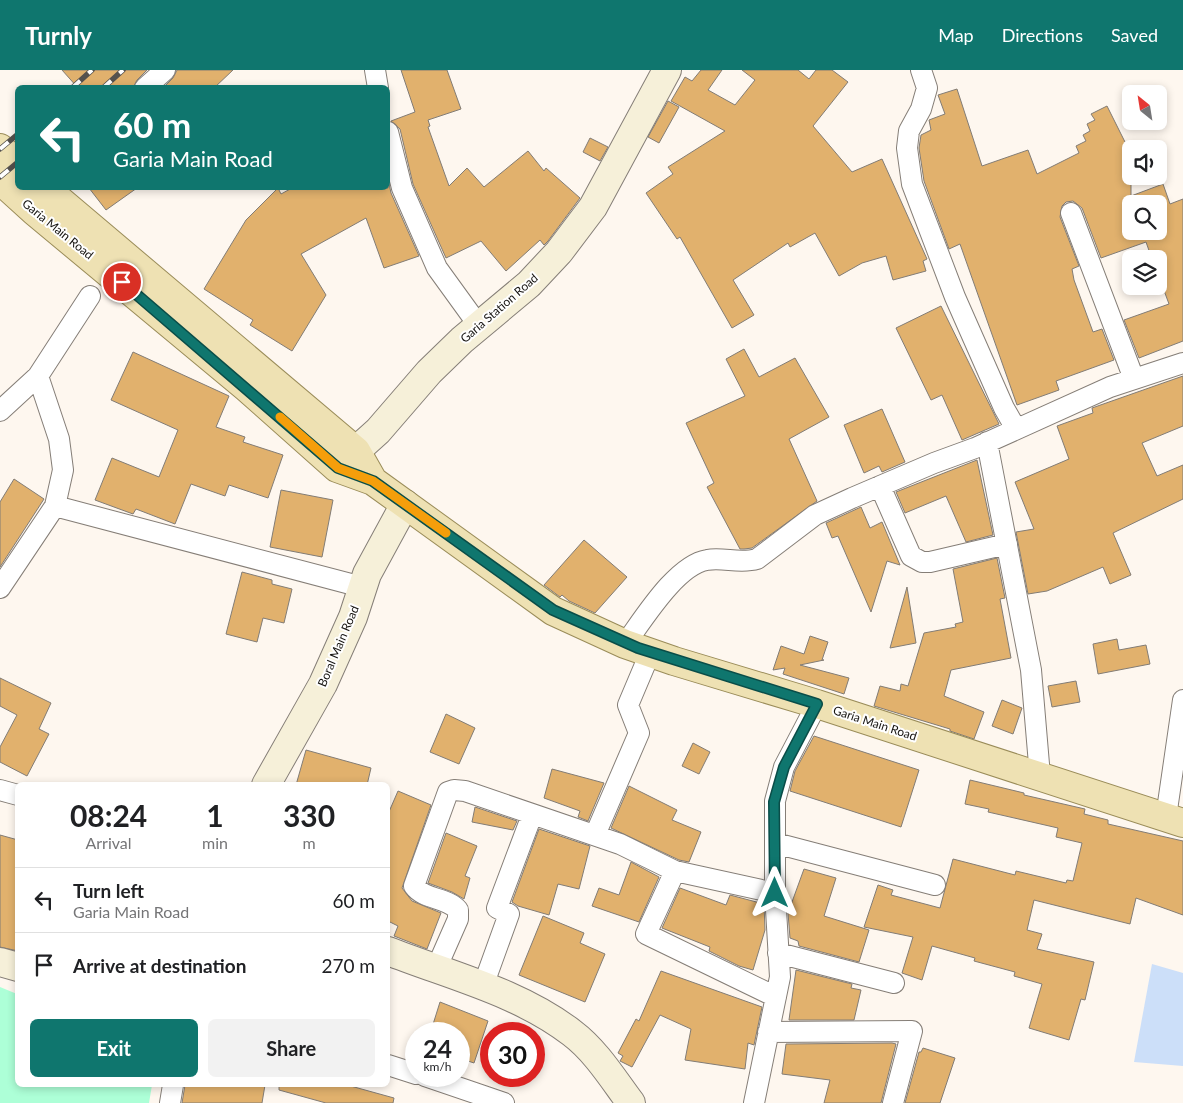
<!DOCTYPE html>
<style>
:root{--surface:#fff;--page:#f2f2f2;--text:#202124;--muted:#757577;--line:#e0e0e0;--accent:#0f766e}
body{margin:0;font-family:Lato,sans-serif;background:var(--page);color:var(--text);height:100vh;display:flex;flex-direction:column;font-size:19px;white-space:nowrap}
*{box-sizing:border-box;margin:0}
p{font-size:16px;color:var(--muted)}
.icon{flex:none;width:28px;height:28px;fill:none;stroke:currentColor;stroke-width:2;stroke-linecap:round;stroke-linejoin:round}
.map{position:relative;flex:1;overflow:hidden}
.details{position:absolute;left:15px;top:712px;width:375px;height:305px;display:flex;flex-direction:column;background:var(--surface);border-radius:8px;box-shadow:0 2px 8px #0003}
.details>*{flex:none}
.hud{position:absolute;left:15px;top:15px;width:375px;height:105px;border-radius:8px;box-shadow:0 2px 8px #0003;background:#0f766e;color:#fff;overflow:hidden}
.needle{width:32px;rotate:330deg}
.tools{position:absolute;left:1122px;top:15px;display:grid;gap:10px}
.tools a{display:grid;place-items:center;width:45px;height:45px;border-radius:8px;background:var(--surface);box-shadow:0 2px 8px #0003;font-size:25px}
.speed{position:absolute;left:405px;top:952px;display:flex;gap:10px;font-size:25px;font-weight:700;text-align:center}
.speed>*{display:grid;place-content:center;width:65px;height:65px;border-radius:50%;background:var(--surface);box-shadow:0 2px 8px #0003;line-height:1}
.speed small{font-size:12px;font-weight:400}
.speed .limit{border:8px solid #d22;background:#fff;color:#111}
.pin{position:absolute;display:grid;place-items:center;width:42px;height:42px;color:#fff;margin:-21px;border:2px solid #fff;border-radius:50%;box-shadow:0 1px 5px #0007}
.me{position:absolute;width:55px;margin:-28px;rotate:0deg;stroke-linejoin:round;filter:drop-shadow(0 0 4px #0008)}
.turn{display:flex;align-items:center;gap:18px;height:105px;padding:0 15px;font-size:22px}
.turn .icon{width:65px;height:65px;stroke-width:2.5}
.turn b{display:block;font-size:35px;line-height:42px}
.eta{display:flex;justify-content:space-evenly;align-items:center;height:85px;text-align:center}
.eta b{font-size:30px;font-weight:700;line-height:35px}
.button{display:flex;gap:10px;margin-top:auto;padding:10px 15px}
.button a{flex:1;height:58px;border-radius:8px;background:var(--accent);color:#fff;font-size:20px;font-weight:700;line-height:58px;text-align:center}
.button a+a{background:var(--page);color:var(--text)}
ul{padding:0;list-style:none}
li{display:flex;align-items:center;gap:15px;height:65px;padding:0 15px;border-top:1px solid var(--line)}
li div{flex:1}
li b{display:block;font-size:19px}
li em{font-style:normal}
header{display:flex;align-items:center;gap:30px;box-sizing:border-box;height:70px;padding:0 25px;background:var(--accent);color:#fff}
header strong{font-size:24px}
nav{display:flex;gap:28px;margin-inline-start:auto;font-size:18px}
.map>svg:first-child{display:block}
.green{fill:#adffd7}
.water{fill:#ccdff9}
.building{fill:#e1b16d;stroke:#827c75;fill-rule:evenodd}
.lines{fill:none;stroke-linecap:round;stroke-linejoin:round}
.minor-casing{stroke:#857e77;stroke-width:22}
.secondary-casing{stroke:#857e77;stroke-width:30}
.primary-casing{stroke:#9a8c59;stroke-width:30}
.minor{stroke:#fff;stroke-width:20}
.secondary{stroke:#f6f0d9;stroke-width:28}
.primary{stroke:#eee1b3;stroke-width:28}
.rail-casing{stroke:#55514d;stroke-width:5.5}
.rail{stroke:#fff;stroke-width:4;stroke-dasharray:11;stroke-linecap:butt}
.route-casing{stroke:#0a4d48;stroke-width:12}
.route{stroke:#0f766e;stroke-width:9}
.slow{stroke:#f59e0b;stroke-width:9}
.labels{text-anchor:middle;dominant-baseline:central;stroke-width:4;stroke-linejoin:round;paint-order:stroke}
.street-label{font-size:12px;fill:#151310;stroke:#fff}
</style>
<header>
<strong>Turnly</strong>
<nav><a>Map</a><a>Directions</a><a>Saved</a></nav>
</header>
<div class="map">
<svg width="1183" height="1033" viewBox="0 0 1183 1033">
<rect width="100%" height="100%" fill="#fef7ef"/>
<path class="green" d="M0,917L17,924L18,1015H152L149,1033H0Z"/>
<path class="water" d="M1152,894L1183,903V996L1134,992Z"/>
<path class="building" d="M62,0H147L137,10L133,18H78Z
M177,0H233L214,18H163L173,8Z
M401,0H447L461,39L428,50L430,56L428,57L449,116L467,98L484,117L528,81L544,101L546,98L580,128L548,171L544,175L540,170L506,201L481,171L446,188L413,114L400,59L391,51L415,42Z
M701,0H722L708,20L735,35L755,10L742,0H798L809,9L816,0H832L848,12L813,56L852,102L882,89L927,189L923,191L926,201L893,210L886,186L862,193L839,206L815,163L790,177L788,173L733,210L754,245L732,258L680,167L677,169L646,123L673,104L668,97L725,61L671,31L685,7L692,11Z
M957,19L982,96L1028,80L1037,104L1079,83L1076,76L1086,71L1083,65L1090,61L1087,54L1095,50L1091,44L1107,36L1131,84V126L1163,114L1170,134L1183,129V271L1139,288L1124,250L1169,234L1159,207V189H1152L1146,172L1101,188L1082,138L1073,131L1066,132L1062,136L1060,147L1079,196L1072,199L1074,210L1093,262L1102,259L1114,290L1056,311L1059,320L1017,335L960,174L949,179L924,111L919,78L921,65L931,60L929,50L945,44L938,25ZM1131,134H1159V161H1131Z
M668,31L679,37L659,73L648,67Z
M590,68L608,77L600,91L583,82Z
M388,109L391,123L419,186L384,198L366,148L301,184L326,225L292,281L250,255L253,250L204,219L246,150L278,118L281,124L292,118H388Z
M89,118H137L106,140Z
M941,236L999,354L962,370L942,325L931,330L896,258Z
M744,279L759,307L795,288L829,347L789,369L817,431L752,478L744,479H740L707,417L714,413L686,353L745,326L726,289Z
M133,282L229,326L216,357L245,367L243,372L283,385L268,428L229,415L225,426L191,414L175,454L136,439L133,444L95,430L112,388L159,407L178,360L111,330Z
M1183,306V356L1142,373L1157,406L1183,395V429L1113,463L1131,505L1110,514L1103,497L1047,521L1028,524L1016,462L1034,459L1015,412L1069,389L1057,356L1093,343L1092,338Z
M882,339L905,392L882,402L879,396L864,403L844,355Z
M977,390L993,465L966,472L946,426L905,443L896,422Z
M14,409L44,429L0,497V432Z
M281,420L333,430L322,487L270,477Z
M861,437L870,458L882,452L900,495L887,491L871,542L838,466L832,468L826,453Z
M584,470L627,507L595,543L569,531L562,525L560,527L544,515Z
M997,488L1005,528L1000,529L1011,588L951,600L944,626L984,642L974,669L950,661V659L874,636L880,616L900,621L901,614L908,616L924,563L956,557L955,554L963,552L953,499Z
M242,502L272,510V514L292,519L284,553L263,548L257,572L226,564Z
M907,517L916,573L890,578Z
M810,566L828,572L822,590H824L800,595L849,608L844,624L783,604L785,598L773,600L781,576L804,584Z
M1117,569L1119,580L1146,575L1150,594L1098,604L1093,574Z
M0,608L51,633L39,659L49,664L27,706L0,692V677L17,645L0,636Z
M1076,611L1080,632L1052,637L1048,616Z
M1002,630L1022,638L1013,664L992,656Z
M446,644L475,658L459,694L430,682Z
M814,666L919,700L901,757L790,721L795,701Z
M693,673L710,682L699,704L682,696Z
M306,680L371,698L367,715H296Z
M552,699L604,713L588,751L578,747L580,741L544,728Z
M970,710L1024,723V725L1085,739L1084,744L1108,750V754L1183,771V845L1136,828L1130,854L1034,830L1027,860L1042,864L1037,879L1094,892L1085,930L1081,929L1069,970L1029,958L1042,914L1014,906L1015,902L974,891L975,888L932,876L922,910L902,903L913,867L864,857L878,815L893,820L891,825L940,838L953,789L1015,805L1016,801L1066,813L1067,810L1073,811L1082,773L1056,767L1058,758L988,742L989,739L965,734Z
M629,716L677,740L672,750L701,762L689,792L679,790L611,758Z
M398,721L431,735L402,818L412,831L441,843L427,879L394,866L398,856L388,851V744Z
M475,737L517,751L513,760L472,752Z
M539,759L590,776L579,819L558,814L549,845L518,836L512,832Z
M446,763L477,776L465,806L470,808L464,829L452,822L428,813Z
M0,765L18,770V881L0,877Z
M631,792L659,807L639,852L592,836L599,818L619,825Z
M804,799L836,808L824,846L869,860L859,892L799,876L798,871L790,868L788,843Z
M680,818L726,835L730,825L764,834L765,860L753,900L739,896L709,881L710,877L662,858Z
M543,846L584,863L580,873L605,884L585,932L519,905Z
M796,900L852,914L851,918L861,920L854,950H789Z
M661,901L762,937L754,975L748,973L745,999L685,990L691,959L660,945L632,997L620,991L623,986L618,983L636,949L639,951Z
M440,932L488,951L474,993L459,988V964H430Z
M892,973L896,974L881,1033H824L830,1010L782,1004L786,974Z
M923,978L955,988L940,1033H905L919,982H921Z
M185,1015H265L262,1033H182Z
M279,1015H347L394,1028L393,1033H326L279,1020Z"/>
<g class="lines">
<defs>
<path id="minor" d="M375,0L378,18
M921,0L927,18L921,39L909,61L907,78L912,114L955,227L1004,338L1016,359
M145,18L165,0
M388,62L402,118L437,198L479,256
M1071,143L1134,309
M38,306L90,226
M0,341L38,306L59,369L63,400L55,436L0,518
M987,372L1031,600L1040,706
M880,416L911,486L922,492H930L1007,474
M55,436L362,517
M625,574C643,550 676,495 707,490C723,487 740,494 757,489L815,445L852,428L934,393L975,378L1110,317L1183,293
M0,720L18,725
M1166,747L1183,630
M595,765L639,663L628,635L650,583
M775,773L935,815
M675,801L646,864L776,927
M778,883L894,913
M436,899L458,849V840C447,827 424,830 414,816L448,722L454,720L465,721L620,774L675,801L775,823
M483,916L509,844L497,838L532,745
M768,962L912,961L893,1033
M388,995L416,1004
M425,1006L504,1033
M170,1033L173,1015
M754,1033L780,907L775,823V731L784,697L817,634"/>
<path id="secondary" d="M338,397L378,361L429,302L462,270L529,214L559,182L593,137L667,0
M266,715L323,614L353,547L367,504L405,434
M388,881C449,905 519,922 572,963C596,981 613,1009 631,1033
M0,892L18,897"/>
<path id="primary" d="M0,78L18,94
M0,110L34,141L247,318L337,398L373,411L553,541L625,574L674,591L817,634L1183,753
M45,118L356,381L373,411"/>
</defs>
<use href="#minor" class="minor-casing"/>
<use href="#secondary" class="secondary-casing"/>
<use href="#primary" class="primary-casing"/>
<use href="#minor" class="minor"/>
<use href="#secondary" class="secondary"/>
<use href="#primary" class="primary"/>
<defs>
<path id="rail" d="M72,18L92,0
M103,18L123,0
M0,79L18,64
M0,107L18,92"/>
</defs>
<use href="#rail" class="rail-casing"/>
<use href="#rail" class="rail"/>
</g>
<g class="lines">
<defs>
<path id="route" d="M122,212L338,398L373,411L553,540L638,578L817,634L784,697L774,732L775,823"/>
</defs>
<use href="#route" class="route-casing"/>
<use href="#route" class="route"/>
<path class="slow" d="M280,347L338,398L373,411L446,463"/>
</g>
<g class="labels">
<g class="street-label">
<text transform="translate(58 159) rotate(39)">Garia Main Road</text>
<text transform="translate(499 238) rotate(-41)">Garia Station Road</text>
<text transform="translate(338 576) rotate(-67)">Boral Main Road</text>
<text transform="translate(875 653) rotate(18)">Garia Main Road</text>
</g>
</g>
</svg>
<div class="tools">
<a><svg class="needle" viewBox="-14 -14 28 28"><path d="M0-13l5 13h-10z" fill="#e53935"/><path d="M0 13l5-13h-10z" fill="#757577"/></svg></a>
<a><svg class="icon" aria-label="sound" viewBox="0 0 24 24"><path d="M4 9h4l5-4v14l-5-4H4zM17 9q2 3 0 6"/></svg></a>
<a><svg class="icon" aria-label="search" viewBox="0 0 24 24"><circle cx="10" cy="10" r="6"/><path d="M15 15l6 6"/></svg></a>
<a><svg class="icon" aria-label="layers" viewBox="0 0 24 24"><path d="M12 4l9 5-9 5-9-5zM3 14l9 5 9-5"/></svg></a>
</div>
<div class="speed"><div>24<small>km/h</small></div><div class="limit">30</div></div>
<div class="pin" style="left:122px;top:212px;background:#d93025"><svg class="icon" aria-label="arrive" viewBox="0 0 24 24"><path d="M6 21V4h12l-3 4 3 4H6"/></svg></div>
<svg class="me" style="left:775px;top:823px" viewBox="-20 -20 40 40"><path d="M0-17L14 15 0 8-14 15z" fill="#0f766e" stroke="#fff" stroke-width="4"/></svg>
<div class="hud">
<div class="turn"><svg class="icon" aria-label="left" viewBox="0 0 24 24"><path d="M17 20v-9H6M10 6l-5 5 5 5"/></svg><div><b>60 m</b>Garia Main Road</div></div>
</div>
<section class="details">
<div class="eta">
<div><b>08:24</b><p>Arrival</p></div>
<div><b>1</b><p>min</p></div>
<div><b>330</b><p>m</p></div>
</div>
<ul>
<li><svg class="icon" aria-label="left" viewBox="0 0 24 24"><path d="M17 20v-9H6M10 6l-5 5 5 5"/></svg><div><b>Turn left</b><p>Garia Main Road</p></div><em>60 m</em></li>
<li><svg class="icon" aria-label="arrive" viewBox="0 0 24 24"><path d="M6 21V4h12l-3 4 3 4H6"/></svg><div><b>Arrive at destination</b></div><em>270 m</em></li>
</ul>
<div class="button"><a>Exit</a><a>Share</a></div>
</section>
</div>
